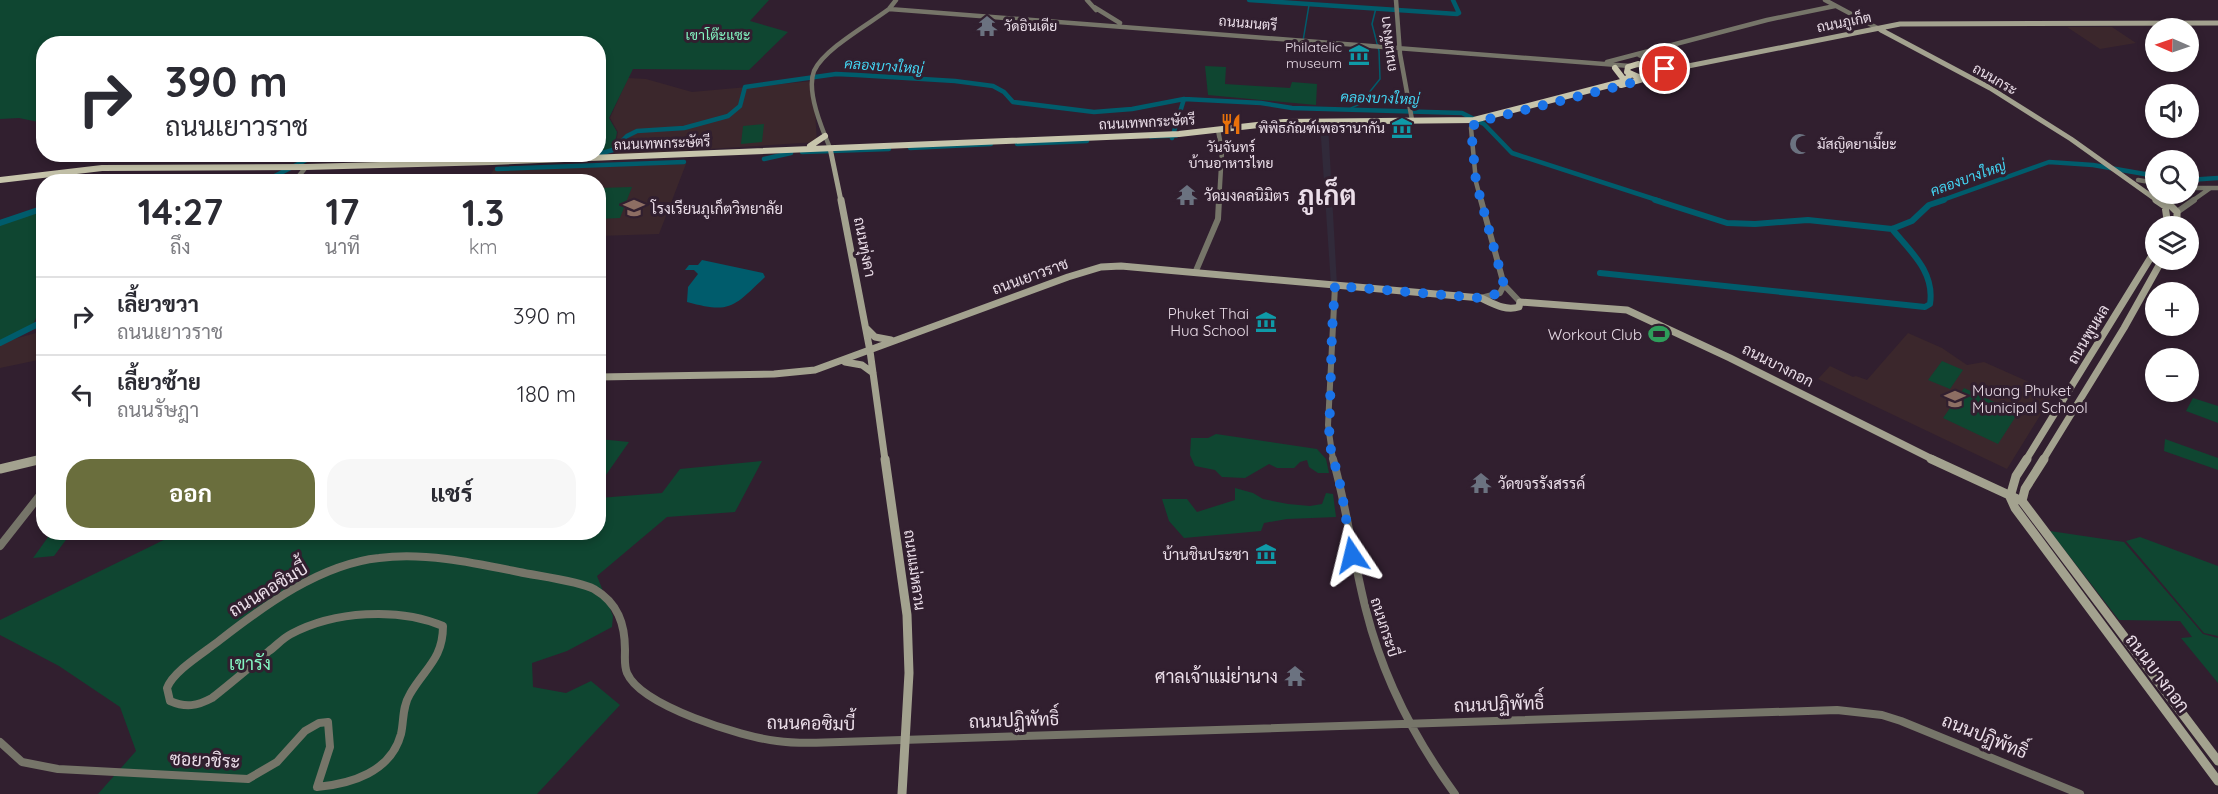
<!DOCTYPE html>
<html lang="th">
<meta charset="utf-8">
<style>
:root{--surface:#fff;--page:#f7f7f7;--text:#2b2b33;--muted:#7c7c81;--line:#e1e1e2;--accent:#6a6e3d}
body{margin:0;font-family:Quicksand,Sarabun,sans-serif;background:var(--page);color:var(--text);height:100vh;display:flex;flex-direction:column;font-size:22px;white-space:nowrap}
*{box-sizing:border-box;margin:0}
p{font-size:20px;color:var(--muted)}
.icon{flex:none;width:33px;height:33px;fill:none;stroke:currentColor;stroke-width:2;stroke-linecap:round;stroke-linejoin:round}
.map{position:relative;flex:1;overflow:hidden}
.side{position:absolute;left:36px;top:174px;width:570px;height:366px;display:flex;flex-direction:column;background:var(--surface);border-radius:24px;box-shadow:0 3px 9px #0003}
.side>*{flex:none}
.banner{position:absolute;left:36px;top:36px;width:570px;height:126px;border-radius:24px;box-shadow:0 3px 9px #0003;background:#fff;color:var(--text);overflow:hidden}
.needle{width:39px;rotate:272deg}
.buttons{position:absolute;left:2145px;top:18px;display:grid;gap:12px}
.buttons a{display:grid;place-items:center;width:54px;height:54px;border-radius:50%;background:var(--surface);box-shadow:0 3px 9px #0003;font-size:30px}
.pin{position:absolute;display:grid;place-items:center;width:51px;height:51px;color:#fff;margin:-26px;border:3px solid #fff;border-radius:50%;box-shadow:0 2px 6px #0007}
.me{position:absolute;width:66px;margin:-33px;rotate:350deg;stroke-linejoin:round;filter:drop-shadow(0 0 4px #0008)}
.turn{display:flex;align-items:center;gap:21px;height:126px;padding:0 30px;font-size:27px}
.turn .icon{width:78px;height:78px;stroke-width:2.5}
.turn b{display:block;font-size:42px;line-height:51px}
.eta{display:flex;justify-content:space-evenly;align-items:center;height:102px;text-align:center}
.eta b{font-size:36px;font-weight:700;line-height:42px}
.primary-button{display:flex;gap:12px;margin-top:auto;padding:12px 30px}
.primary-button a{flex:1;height:69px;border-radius:24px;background:var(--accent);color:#fff;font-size:24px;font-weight:700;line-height:69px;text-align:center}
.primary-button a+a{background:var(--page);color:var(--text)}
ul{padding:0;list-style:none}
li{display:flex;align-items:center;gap:18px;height:78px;padding:0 30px;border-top:2px solid var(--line)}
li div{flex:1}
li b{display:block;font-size:22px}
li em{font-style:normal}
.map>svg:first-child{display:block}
.commercial{fill:#312a3a}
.education{fill:#3b272c}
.green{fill:#0f4631}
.water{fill:#005c6c}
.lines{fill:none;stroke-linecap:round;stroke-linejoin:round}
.stream{stroke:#005c6c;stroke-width:1.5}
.canal-far1{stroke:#005c6c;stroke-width:4.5}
.canal{stroke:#005c6c;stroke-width:6}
.tertiary-far2{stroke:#767569;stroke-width:4.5}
.tertiary-far1{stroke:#767569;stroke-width:6}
.tertiary{stroke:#767569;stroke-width:8}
.secondary-far2{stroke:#a3a28f;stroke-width:5}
.secondary-far1{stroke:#a3a28f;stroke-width:7}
.secondary{stroke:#a3a28f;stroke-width:9}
.primary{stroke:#c7c5ac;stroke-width:6}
.route{stroke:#1a73e8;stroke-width:10;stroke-dasharray:0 18}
.labels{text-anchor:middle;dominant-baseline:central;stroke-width:6;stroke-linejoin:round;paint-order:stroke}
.far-street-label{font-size:14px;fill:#ebdee9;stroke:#311f2f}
.far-poi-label{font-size:14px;fill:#ebdee9;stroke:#311f2f;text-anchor:start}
.far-park-label{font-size:14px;fill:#83f4c1;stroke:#311f2f}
.far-water-label{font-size:14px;font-style:italic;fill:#43d6f4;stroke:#311f2f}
.poi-label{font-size:15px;fill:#ebdee9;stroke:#311f2f;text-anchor:start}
.street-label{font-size:15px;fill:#ebdee9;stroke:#311f2f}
.near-street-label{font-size:18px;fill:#ebdee9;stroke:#311f2f}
.near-park-label{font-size:18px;fill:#83f4c1;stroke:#311f2f}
.near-poi-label{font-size:18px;fill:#ebdee9;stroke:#311f2f;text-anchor:end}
.town-label{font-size:27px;font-weight:bold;fill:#ebdee9;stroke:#311f2f}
</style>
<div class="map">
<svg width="2218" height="794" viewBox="0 0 2218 794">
<rect width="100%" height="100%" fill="#311f2f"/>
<path class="commercial" d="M1320,123H1328L1337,285H1331Z"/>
<path class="education" d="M2067,27H2112L2136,43L2100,49Z
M628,78L646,79L692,92L813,81L817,142L614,155L618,132L610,118Z
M686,164L659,234L599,236L598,182H486L494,169Z
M43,331V359L0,368V343Z
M1908,333L1942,348L1967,365L1984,362L2054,393L2007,469L1818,379L1830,366L1853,377L1856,376L1867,380Z"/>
<path class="green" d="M0,0H769L750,21L788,32L749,70L633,69L609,118L617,132L614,148L606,152L599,150L598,44H44L43,123L19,118L0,119Z
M1205,66L1226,67L1225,84L1290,88L1292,82L1317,84L1316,105L1208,95Z
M764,124L762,142L741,144L743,126Z
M632,187L620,218L599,219V188Z
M43,210V302L32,327L0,341V225Z
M1942,361L1963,370L1950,389L1928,380Z
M1964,388L2018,413L1998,444L1943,418Z
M2193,398L2218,406V423L2186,411Z
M1216,434L1317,449L1326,459L1329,473H1318L1309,467L1307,460L1300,462L1294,468H1277L1269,464L1245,478L1222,477L1215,470L1195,466L1190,455L1191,438H1208Z
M599,439L629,442L599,485L598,439Z
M2165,439L2218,458V470L2164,451Z
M762,461L735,512L667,517L597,576L613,616L612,627L567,651L532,663L533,687L566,693L591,681L620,705L537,794H98L136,751L120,707L59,666L0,635V620L178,533L456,532L475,537L479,532H598L599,498L662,493L680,469Z
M1235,488L1253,493L1263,499L1288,504L1310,506L1322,504L1326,493L1333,494L1336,517L1287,519L1264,523L1261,531L1184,538L1169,521L1162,499H1187L1197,512L1235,500Z
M2050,531L2124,542L2203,634L2218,638V683L2181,638L2192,637L2180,621L2119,620Z
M51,533H71L54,556L33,558Z
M2140,537L2218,566V636L2204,633L2126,541Z"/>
<path class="water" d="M702,260L763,273L765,277C733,307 731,314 687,302L688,287L698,274L694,270H685L689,265H698Z"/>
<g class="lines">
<path class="stream" d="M1302,47L1309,5
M1351,108L1360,104L1380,79L1379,51L1372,24L1376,8
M1150,138L1177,137"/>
<path class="canal-far1" d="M1249,0L1457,14L1459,13L1453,0
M1172,138L1184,99
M1017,144L1087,141
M910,148L991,144
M802,152L889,149
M426,154L430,157L446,154
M598,154L613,150L627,136L637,131L684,128L728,116L740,106L745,87L836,74L857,75L955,81L993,86L1004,92L1013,102L1094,112L1132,109L1184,99L1261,103L1292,108L1462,113L1484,124L1512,153L1660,201
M764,159L791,153
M497,169L684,162
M2188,180L2218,178
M208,182H226
M263,182L308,159L324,154
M1940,201L2049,162L2093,165L2156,176"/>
<path class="canal" d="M1655,200L1727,223L1755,224L1808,220L1892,229L1912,221L1929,205L1944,200
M0,223L44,208
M1600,273L1925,307L1930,304C1935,272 1911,252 1892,229
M0,343L44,321"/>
<path class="tertiary-far2" d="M1087,0L1096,10
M1396,0L1400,54L1412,120
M1825,0L1881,30
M1094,7L1120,23
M889,9L1630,66
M1639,55L1660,66L1672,69
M1607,62L1767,20L1835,6
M1471,128L1476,182L1481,201
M1218,130L1222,151L1219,201
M830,148C822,129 806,91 814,71C824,49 869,24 889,9L896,0
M2138,180L2156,183
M294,182L306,167
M2188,188H2218
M2192,201L2209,189"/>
<path class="tertiary-far1" d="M1481,200L1504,285L1520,302
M2177,212L2194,200
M1195,273L1218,219L1219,200
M1481,298L1500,293L1504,285
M1333,460L1328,425L1335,286"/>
<path class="tertiary" d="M1333,459C1347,508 1353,560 1366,610C1383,678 1414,738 1455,794
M0,546L44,490
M0,742L22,762L58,769L248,779L277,762L305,731L319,723L328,722L330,747L317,787C351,784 391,772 401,734C404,721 402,707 410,694C425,668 443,659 443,626C398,607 334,611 291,634C283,638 276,646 269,651C250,667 231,683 212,698C197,706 186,708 170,701L167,688C173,671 205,652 220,640C265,605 321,564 379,558C425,552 475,563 519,572C538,576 579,581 594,589C618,603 625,624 625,650C625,658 624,666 627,673C641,706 742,737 777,741C797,744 819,743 840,742L1837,710L1882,715L1901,721L2080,794"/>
<path class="secondary-far2" d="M1881,30L1990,88L2071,139L2158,201
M1656,69H1673L1900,24L2218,23
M830,148L841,201
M2161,196L2166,201"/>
<path class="secondary-far1" d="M841,200L870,351L885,460
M2156,200L2165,206L2168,226
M2165,200L2177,212V226
M866,328L875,337L891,340
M845,362L862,365L873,373
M598,377L774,374L815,370L1068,277L1101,267L1121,266L1481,298C1494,304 1505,311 1519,307L1520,302L1627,310L1730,358L1934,460
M36,460L44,458
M2026,460L2156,249
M2043,460L2124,328L2162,260"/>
<path class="secondary" d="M885,459L907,615L909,673L902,794
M1931,459L2022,501L2218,761
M0,469L42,459
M2010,497L2015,508L2218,781
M2010,497L2016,476L2027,459
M2022,501L2025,489L2044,459"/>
<path class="primary" d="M1638,64L1651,66L1661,74L1660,77L1643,79L1627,72L1628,67Z
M1615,68L1625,81
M1621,85L1643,79
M810,146L825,136
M0,180L102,168L306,167L492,162L1179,134L1284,122L1474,120L1625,81L1630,75"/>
</g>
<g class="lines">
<path class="route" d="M1352,555L1341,488L1329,442L1332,331L1335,286L1481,298L1500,293L1504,285L1476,182L1471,128L1477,122L1643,80L1656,79L1661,74L1656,69H1665"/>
</g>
<defs>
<symbol id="temple-bare" viewBox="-9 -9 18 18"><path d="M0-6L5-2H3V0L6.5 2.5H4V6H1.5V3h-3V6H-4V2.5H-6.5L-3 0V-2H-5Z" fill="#6b7280" stroke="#311f2f" stroke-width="2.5" paint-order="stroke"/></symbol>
<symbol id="museum-bare" viewBox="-9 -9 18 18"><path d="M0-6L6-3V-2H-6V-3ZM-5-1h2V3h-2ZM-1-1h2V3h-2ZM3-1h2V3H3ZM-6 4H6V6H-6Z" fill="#0f9aa8" stroke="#311f2f" stroke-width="2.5" paint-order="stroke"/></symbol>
<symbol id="restaurant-bare" viewBox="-9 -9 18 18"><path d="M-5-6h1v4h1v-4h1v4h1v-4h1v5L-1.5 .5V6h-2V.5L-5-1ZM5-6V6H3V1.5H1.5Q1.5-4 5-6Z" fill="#e8710a" stroke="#311f2f" stroke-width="2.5" paint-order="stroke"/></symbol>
<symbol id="mosque-bare" viewBox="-9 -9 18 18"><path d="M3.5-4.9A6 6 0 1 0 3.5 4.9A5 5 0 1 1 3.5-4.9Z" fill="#6b7280" stroke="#311f2f" stroke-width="2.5" paint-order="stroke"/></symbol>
<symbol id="school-bare" viewBox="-9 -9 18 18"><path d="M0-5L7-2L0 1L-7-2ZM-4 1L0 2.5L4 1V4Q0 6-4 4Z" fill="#8d6e63" stroke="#311f2f" stroke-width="2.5" paint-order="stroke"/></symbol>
<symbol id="stadium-bare" viewBox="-9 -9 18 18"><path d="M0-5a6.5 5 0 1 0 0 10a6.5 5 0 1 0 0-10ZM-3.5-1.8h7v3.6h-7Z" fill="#2e9e5b" stroke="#311f2f" stroke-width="2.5" paint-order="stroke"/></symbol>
</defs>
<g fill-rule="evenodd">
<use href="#temple-bare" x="972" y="11" width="30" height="30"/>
<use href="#museum-bare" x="1344" y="40" width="30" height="30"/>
<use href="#restaurant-bare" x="1216" y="109" width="30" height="30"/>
<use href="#museum-bare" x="1387" y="113" width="30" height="30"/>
<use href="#mosque-bare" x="1785" y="129" width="30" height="30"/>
<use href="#temple-bare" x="1172" y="180" width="30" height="30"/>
<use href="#school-bare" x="619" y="193" width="30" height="30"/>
<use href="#museum-bare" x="1251" y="307" width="30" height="30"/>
<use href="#stadium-bare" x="1644" y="319" width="30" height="30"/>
<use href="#school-bare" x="1940" y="384" width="30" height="30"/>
<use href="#temple-bare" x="1466" y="468" width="30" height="30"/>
<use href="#museum-bare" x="1251" y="539" width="30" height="30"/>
<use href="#temple-bare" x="1280" y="661" width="30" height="30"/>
</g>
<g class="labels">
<g class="far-street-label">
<text transform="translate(1844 22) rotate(-11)">ถนนภูเก็ต</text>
<text transform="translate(1248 23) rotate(5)">ถนนมนตรี</text>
<text transform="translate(1388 44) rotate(-97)">ถนนพังงา</text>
<text transform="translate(1995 79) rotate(30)">ถนนกระ</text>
<text transform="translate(1147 122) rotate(-3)">ถนนเทพกระษัตรี</text>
<text transform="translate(662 143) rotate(-2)">ถนนเทพกระษัตรี</text>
</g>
<g class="far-poi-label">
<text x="1004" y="26">วัดอินเดีย</text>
<text x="1342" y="47" text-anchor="end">Philatelic<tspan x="1342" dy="16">museum</tspan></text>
<text x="1385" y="128" text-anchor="end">พิพิธภัณฑ์เพอรานากัน</text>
<text x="1817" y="144">มัสญิดยาเมี๊ยะ</text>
<text x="1231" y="147" text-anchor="middle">วันจันทร์<tspan x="1231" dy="16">บ้านอาหารไทย</tspan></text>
</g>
<g class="far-park-label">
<text x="718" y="35">เขาโต๊ะแซะ</text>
</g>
<g class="far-water-label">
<text transform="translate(884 66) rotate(4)">คลองบางใหญ่</text>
<text transform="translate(1380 98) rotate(2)">คลองบางใหญ่</text>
<text transform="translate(1968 178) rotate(-20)">คลองบางใหญ่</text>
</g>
<g class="poi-label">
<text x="1204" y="195">วัดมงคลนิมิตร</text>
<text x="651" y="208">โรงเรียนภูเก็ตวิทยาลัย</text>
<text x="1249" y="313" text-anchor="end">Phuket Thai<tspan x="1249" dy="17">Hua School</tspan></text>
<text x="1642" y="334" text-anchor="end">Workout Club</text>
<text x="1972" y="390">Muang Phuket<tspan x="1972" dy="17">Municipal School</tspan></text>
<text x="1498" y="483">วัดขจรรังสรรค์</text>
<text x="1249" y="554" text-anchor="end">บ้านชินประชา</text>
</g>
<g class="street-label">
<text transform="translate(865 247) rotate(79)">ถนนทุ่งคา</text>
<text transform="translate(1030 276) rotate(-20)">ถนนเยาวราช</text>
<text transform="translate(2088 334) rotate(-59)">ถนนพูนผล</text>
<text transform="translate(1778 365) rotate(27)">ถนนบางกอก</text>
<text transform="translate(915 570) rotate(82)">ถนนแม่หลวน</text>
<text transform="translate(1385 627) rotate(72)">ถนนกระบี่</text>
</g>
<g class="near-street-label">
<text transform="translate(268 589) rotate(-31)">ถนนคอซิมบี้</text>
<text transform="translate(2158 673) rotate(53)">ถนนบางกอก</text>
<text transform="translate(1499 704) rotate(-2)">ถนนปฏิพัทธิ์</text>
<text transform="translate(1014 720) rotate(-2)">ถนนปฏิพัทธิ์</text>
<text transform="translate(811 723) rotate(1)">ถนนคอซิมบี้</text>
<text transform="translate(1985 736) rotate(22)">ถนนปฏิพัทธิ์</text>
<text transform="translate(205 760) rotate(3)">ซอยวชิระ</text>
</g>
<g class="near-park-label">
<text x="250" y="663">เขารัง</text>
</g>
<g class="near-poi-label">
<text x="1278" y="676">ศาลเจ้าแม่ย่านาง</text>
</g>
<g class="town-label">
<text x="1327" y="195">ภูเก็ต</text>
</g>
</g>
</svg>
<div class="buttons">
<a><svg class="needle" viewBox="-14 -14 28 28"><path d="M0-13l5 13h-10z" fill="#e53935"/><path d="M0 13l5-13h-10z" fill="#7c7c81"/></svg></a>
<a><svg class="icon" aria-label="sound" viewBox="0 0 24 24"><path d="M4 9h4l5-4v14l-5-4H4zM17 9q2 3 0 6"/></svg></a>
<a><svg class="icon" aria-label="search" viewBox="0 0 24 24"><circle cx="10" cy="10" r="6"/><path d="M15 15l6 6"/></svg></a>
<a><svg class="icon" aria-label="layers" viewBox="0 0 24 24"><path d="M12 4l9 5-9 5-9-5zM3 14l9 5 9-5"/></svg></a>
<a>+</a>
<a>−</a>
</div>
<div class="pin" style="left:1665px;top:69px;background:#d93025"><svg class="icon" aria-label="arrive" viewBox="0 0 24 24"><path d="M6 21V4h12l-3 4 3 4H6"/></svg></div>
<svg class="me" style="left:1352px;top:555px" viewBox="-20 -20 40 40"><path d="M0-17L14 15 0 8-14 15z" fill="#1a73e8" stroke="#fff" stroke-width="4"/></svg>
<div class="banner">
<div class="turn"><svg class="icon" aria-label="right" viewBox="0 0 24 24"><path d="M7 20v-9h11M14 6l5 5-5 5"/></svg><div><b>390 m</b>ถนนเยาวราช</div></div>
</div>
<section class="side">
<div class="eta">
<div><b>14:27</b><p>ถึง</p></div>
<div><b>17</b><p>นาที</p></div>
<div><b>1.3</b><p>km</p></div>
</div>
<ul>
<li><svg class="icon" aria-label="right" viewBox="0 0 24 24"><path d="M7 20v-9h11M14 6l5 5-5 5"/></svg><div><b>เลี้ยวขวา</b><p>ถนนเยาวราช</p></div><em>390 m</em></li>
<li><svg class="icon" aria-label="left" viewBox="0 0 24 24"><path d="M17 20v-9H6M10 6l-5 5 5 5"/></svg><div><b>เลี้ยวซ้าย</b><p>ถนนรัษฎา</p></div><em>180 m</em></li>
</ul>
<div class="primary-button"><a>ออก</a><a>แชร์</a></div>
</section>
</div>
